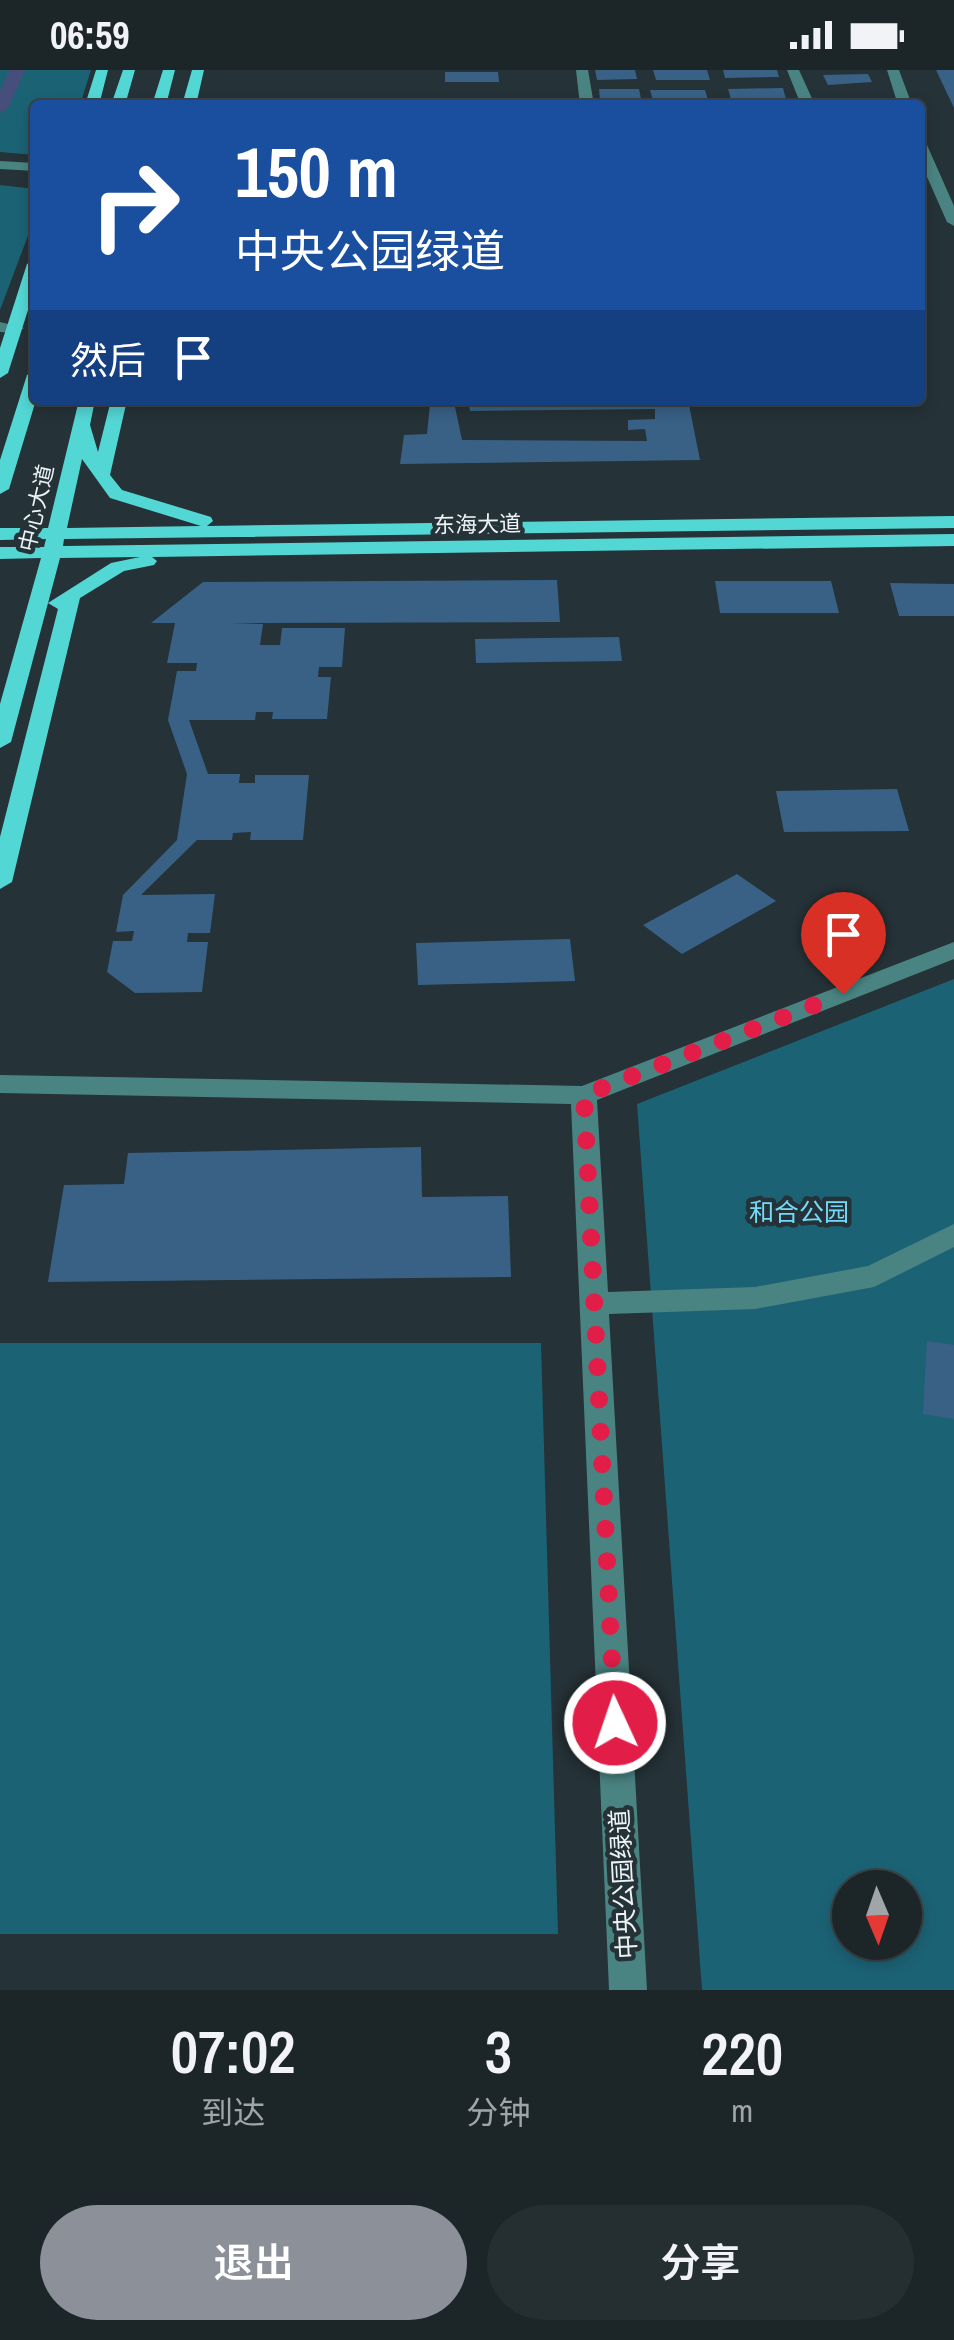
<!DOCTYPE html>
<html lang="zh">
<meta charset="utf-8">
<style>
:root{--surface:#1c2629;--page:#252e31;--text:#f1f3f6;--muted:#a0a5a8;--line:#3a4346;--accent:#8c9099}
body{margin:0;font-family:"Archivo Narrow","Noto Sans SC",sans-serif;background:var(--page);color:var(--text);height:100vh;display:flex;flex-direction:column;font-size:38px;white-space:nowrap}
*{box-sizing:border-box;margin:0}
p{font-size:32px;color:var(--muted)}
.icon{flex:none;width:55px;height:55px;fill:none;stroke:currentColor;stroke-width:2;stroke-linecap:round;stroke-linejoin:round}
.map{position:relative;height:1920px;overflow:hidden}
.sheet{display:flex;flex-direction:column;background:var(--surface);flex:1}
.sheet>*{flex:none}
.guide{position:absolute;left:30px;top:30px;width:895px;height:305px;border-radius:10px;box-shadow:0 5px 15px #0003,0 0 0 2px var(--line);background:#1a4fa0;color:#fff;overflow:hidden}
.needle{width:65px;rotate:178deg}
.controls{position:absolute;left:832px;top:1800px;display:grid;gap:20px}
.controls a{display:grid;place-items:center;width:90px;height:90px;border-radius:50%;background:var(--surface);box-shadow:0 5px 15px #0003,0 0 0 2px var(--line);font-size:50px}
.pin{position:absolute;display:grid;place-items:center;width:85px;height:85px;color:#fff;margin:-102px -42px;border-radius:50% 50% 50% 0;rotate:-45deg;box-shadow:0 0 10px #0007}
.pin .icon{rotate:45deg}
.me{position:absolute;width:110px;margin:-55px;rotate:357deg;stroke-linejoin:round;filter:drop-shadow(0 0 8px #0008)}
.turn{display:flex;align-items:center;gap:35px;height:210px;padding:0 40px;font-size:45px}
.turn .icon{width:130px;height:130px;stroke-width:2.5}
.turn b{display:block;font-size:70px;line-height:85px}
.then{display:flex;align-items:center;height:95px;padding:0 40px;background:#0003;gap:20px;font-size:38px}
.eta{display:flex;justify-content:space-evenly;align-items:center;height:170px;text-align:center}
.eta b{font-size:60px;font-weight:600;line-height:70px}
.button{display:flex;gap:20px;margin-top:auto;padding:20px 40px}
.button a{flex:1;height:115px;border-radius:60px;background:var(--accent);color:#fff;font-size:40px;font-weight:600;line-height:115px;text-align:center}
.button a+a{background:var(--page);color:var(--text)}
.status{display:flex;justify-content:space-between;align-items:center;height:70px;padding:0 50px;background:var(--surface);direction:ltr}
.status svg{height:28px;fill:currentColor}
.map>svg:first-child{display:block}
.green{fill:#1c6275;fill-rule:evenodd}
.lines{fill:none;stroke-linecap:round;stroke-linejoin:round}
.canal{fill:#464f7c;fill-rule:evenodd}
.building{fill:#396186}
.minor{fill:#4a8482;fill-rule:evenodd}
.major{fill:#53d7d5;fill-rule:evenodd}
.route{stroke:#e11d48;stroke-width:18;stroke-dasharray:0 32.4}
.labels{text-anchor:middle;dominant-baseline:central;stroke-width:9;stroke-linejoin:round;paint-order:stroke}
.far-street-label{font-size:22px;fill:#ecf4f7;stroke:#253237}
.park-label{font-size:25px;fill:#74daf9;stroke:#253237}
.street-label{font-size:25px;fill:#ecf4f7;stroke:#253237}
</style>
<div class="status"><b>06:59</b><svg viewBox="0 0 49 12"><path d="M0 12V9h3v3zM5 12V6h3v6zM10 12V3h3v9zM15 12V0h3v12zM26 1h20v11H26zM47 4h2v5h-2z"/></svg></div>
<div class="map">
<svg width="954" height="1920" viewBox="0 0 954 1920">
<rect width="100%" height="100%" fill="#253237"/>
<path class="green" d="M0,0H91L80,35H35V85L0,82Z
M0,115L35,119V147L0,240Z
M954,909V1920H702L637,1034ZM850,1818H905V1872H850Z
M0,1273H541L558,1864H0Z"/>
<g class="lines">
<path class="canal" d="M9,0H25L8,38L0,43V21Z"/>
</g>
<path class="building" d="M595,0H635L637,9L597,10Z
M653,0H707L710,10H656Z
M723,0H777L779,7L725,8Z
M936,0H954V38Z
M445,2H498L499,12H445Z
M868,4L872,12L828,15L823,5Z
M783,18L786,29H731L728,19Z
M599,19H639L641,29L600,30Z
M650,20H705L708,30H653Z
M468,330H688L700,390L400,394L404,365L427,364L430,334L455,337L462,370L647,371L645,359L628,360V350L655,349V339L470,341Z
M557,510L560,552L231,553L263,554L260,575H280L282,558H345L342,597H319L318,607H331L327,649H272L273,642H256L255,650H189L208,704H240L239,713H255V705H309L303,770H250L251,762L233,763L232,770H197L141,825L215,824L210,863H188L187,872H208L202,922L135,923L107,902L113,871H132L134,861L116,862L123,825L177,770L187,704L168,650L177,601H196L197,593H167L175,553H151L203,512Z
M715,511H831L839,543H720Z
M890,513L954,514V546H899Z
M619,567L622,591L476,593L475,569Z
M897,719L909,761L784,762L776,721Z
M737,804L776,831L682,884L643,855Z
M570,869L575,911L418,915L416,873Z
M421,1077L422,1127L508,1126L511,1207L48,1212L64,1115L124,1114L128,1083Z
M927,1271L954,1275V1349L923,1344Z"/>
<g class="lines">
<path class="minor" d="M576,0H588L594,35H580Z
M787,0H799L815,35H801Z
M887,0H899L912,35H898Z
M920,71L927,75L954,136V156L947,152L920,91Z
M0,91L35,93V101L0,99Z
M0,252L24,258L16,263L0,262Z
M954,872V889L597,1030L608,1222L755,1217L868,1196L954,1154V1177L874,1217L755,1239L609,1244L647,1920H609L571,1034L0,1023V1005L582,1016Z"/>
<path class="major" d="M96,0H108L99,35H85Z
M123,0H135L125,35H111Z
M163,0H175L166,35H152Z
M192,0H204L196,35H182Z
M35,189V218L8,303L0,308V278L27,194Z
M35,300L36,330L9,419L0,424V390L27,305Z
M79,330H95L90,355L98,382L111,330H127L110,405L122,420L211,447L213,451L207,456L954,446V458L64,469L63,476L954,464V476L152,487L157,491L154,495L124,501L80,528L12,812L0,819V767L58,539L48,533L111,493L140,487L60,488L11,672L0,678V634L41,488L0,489V477H44L46,469L0,470V458H48ZM82,389L110,428L201,456L67,458Z"/>
</g>
<g class="lines">
<path class="route" d="M615,1653L584,1025L843,924"/>
</g>
<g class="labels">
<g class="far-street-label">
<text transform="translate(36 438) rotate(-77)">中心大道</text>
<text transform="translate(477 454) rotate(-1)">东海大道</text>
</g>
<g class="park-label">
<text x="799" y="1142">和合公园</text>
</g>
<g class="street-label">
<text transform="translate(623 1814) rotate(-93)">中央公园绿道</text>
</g>
</g>
</svg>
<div class="controls">
<a><svg class="needle" viewBox="-14 -14 28 28"><path d="M0-13l5 13h-10z" fill="#e53935"/><path d="M0 13l5-13h-10z" fill="#a0a5a8"/></svg></a>
</div>
<div class="pin" style="left:843px;top:924px;background:#d93025"><svg class="icon" aria-label="arrive" viewBox="0 0 24 24"><path d="M6 21V4h12l-3 4 3 4H6"/></svg></div>
<svg class="me" style="left:615px;top:1653px" viewBox="-20 -20 40 40"><circle r="17" fill="#e11d48" stroke="#fff" stroke-width="3"/><path d="M0-11L8 9 0 5-8 9z" fill="#fff"/></svg>
<div class="guide">
<div class="turn"><svg class="icon" aria-label="right" viewBox="0 0 24 24"><path d="M7 20v-9h11M14 6l5 5-5 5"/></svg><div><b>150 m</b>中央公园绿道</div></div>
<div class="then">然后<svg class="icon" aria-label="arrive" viewBox="0 0 24 24"><path d="M6 21V4h12l-3 4 3 4H6"/></svg></div>
</div>
</div>
<section class="sheet">
<div class="eta">
<div><b>07:02</b><p>到达</p></div>
<div><b>3</b><p>分钟</p></div>
<div><b>220</b><p>m</p></div>
</div>
<div class="button"><a>退出</a><a>分享</a></div>
</section>
